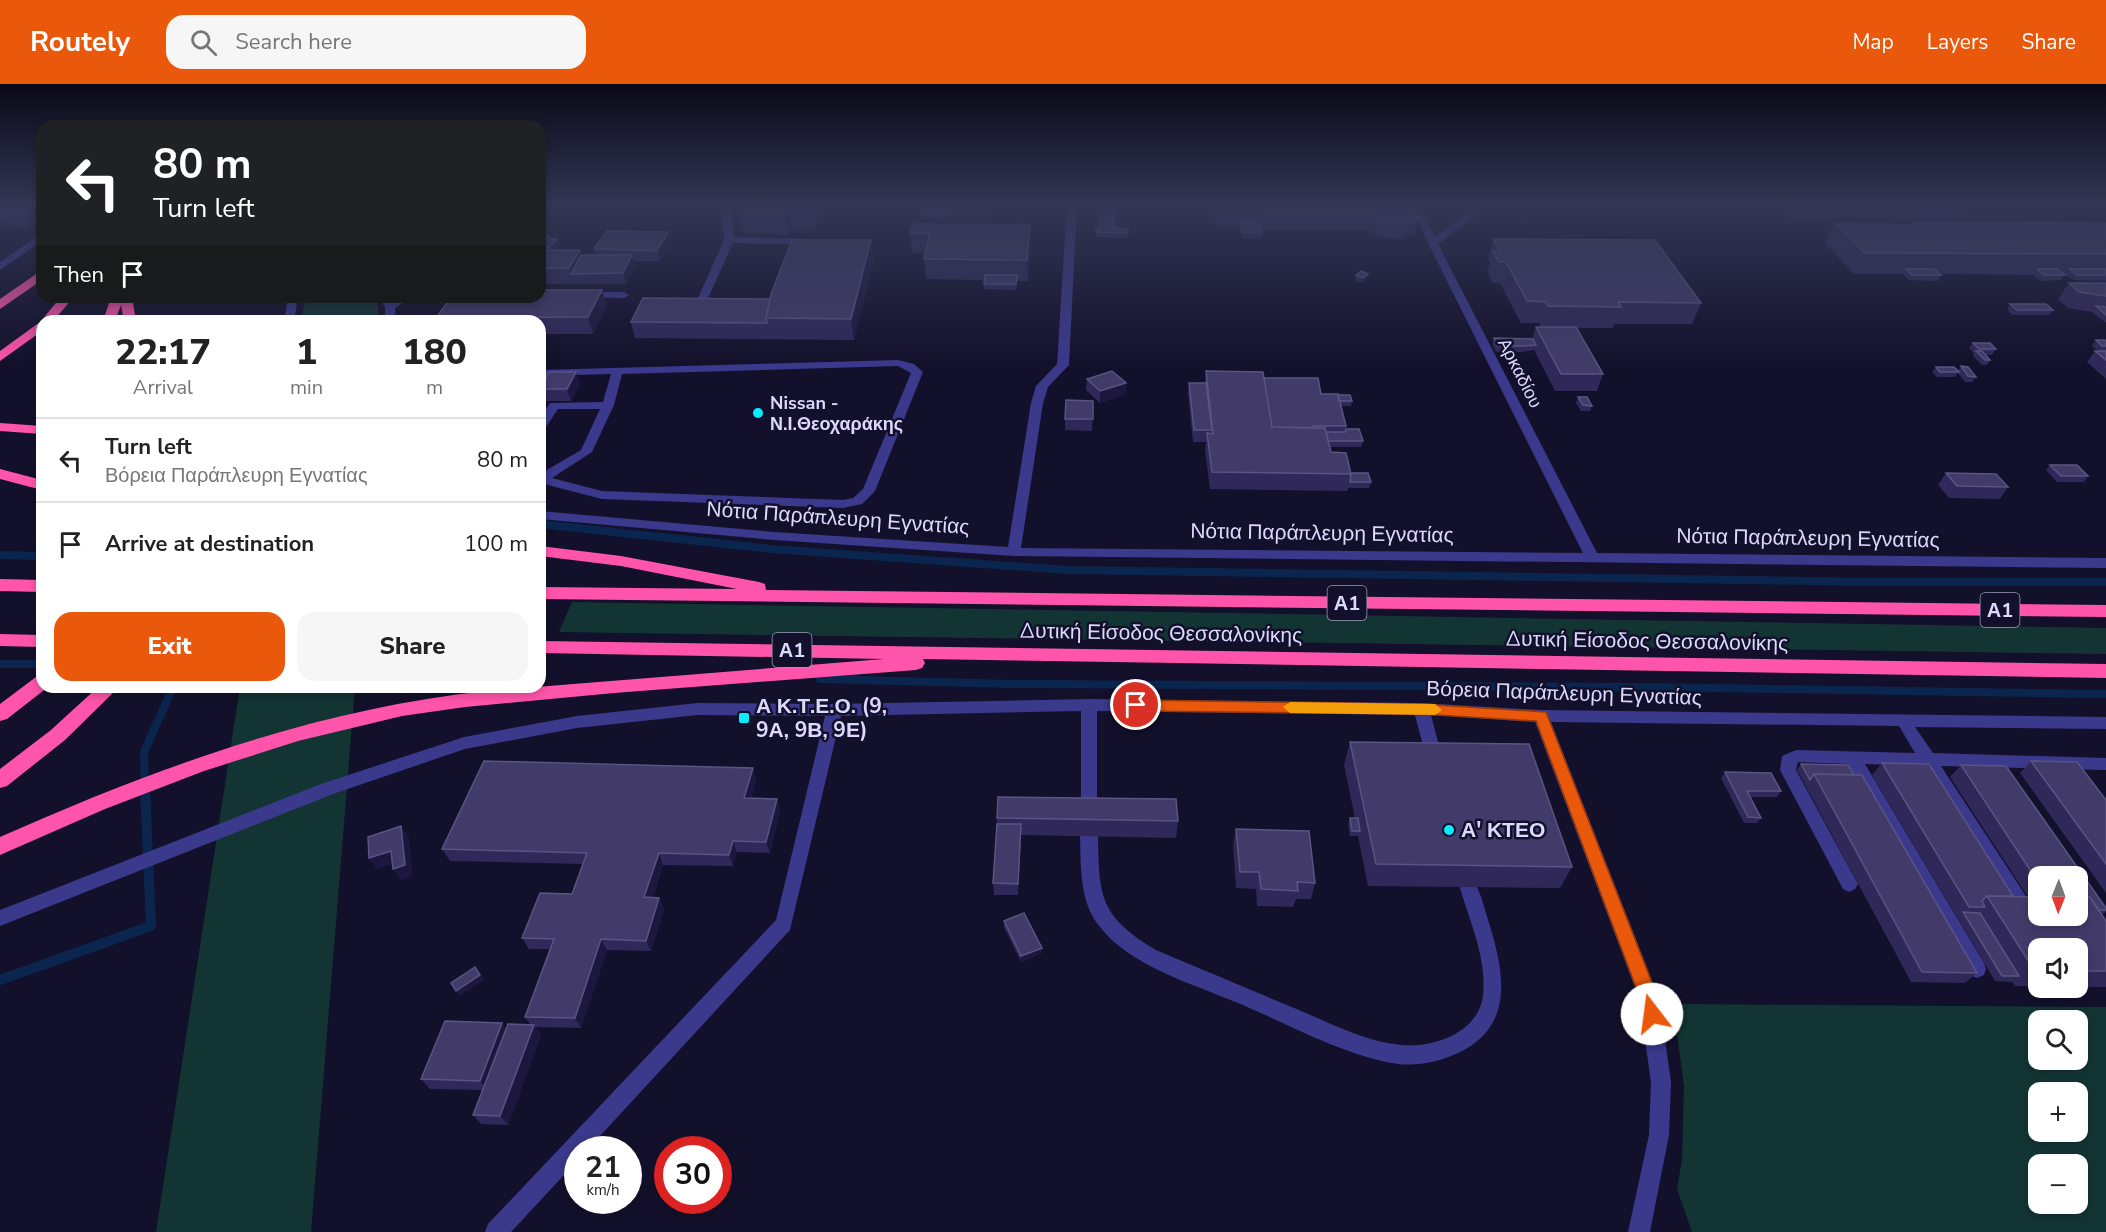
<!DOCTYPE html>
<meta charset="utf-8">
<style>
:root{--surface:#fff;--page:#f6f6f6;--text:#222;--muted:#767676;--line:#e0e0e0;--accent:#ea580c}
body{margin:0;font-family:"Nunito Sans",sans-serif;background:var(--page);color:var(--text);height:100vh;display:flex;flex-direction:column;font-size:22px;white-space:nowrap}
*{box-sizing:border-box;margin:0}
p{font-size:20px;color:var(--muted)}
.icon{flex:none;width:33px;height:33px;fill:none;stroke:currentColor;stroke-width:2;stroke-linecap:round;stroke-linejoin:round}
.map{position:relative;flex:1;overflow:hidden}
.sheet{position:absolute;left:36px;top:231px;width:510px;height:378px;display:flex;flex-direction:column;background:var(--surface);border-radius:18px;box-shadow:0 3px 9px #0003}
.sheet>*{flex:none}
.guide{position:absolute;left:36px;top:36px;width:510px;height:183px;border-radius:18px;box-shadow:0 3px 9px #0003;background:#202124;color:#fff;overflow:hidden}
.needle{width:39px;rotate:181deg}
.buttons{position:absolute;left:2028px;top:782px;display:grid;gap:12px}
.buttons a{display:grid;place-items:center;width:60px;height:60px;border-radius:12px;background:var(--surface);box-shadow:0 3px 9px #0003;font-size:30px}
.speed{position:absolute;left:564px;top:1052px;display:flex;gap:12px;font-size:30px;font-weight:700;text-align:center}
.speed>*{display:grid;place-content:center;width:78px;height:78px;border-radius:50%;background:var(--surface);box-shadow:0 3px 9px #0003;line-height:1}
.speed small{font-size:15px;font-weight:400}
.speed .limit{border:9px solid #d22;background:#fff;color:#111}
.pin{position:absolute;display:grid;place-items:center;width:51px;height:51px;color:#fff;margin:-26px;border:3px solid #fff;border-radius:50%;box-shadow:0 2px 6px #0007}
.me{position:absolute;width:66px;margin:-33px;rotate:345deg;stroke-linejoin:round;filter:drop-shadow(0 0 4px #0008)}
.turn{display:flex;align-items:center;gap:21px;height:126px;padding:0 18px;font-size:27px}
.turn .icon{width:78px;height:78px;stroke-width:2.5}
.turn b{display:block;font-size:42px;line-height:51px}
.then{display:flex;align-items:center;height:57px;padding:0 18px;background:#0003;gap:12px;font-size:22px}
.eta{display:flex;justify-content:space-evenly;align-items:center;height:102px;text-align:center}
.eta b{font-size:36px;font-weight:800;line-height:42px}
.primary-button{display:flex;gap:12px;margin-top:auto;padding:12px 18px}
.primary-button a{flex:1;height:69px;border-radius:18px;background:var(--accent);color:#fff;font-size:24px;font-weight:800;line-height:69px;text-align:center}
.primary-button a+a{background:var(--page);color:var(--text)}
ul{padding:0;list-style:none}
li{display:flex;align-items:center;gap:18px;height:84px;padding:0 18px;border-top:2px solid var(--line)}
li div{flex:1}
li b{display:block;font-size:22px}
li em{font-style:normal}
header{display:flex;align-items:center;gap:36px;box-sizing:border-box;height:84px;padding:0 30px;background:var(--accent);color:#fff}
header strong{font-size:28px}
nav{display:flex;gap:33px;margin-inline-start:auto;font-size:21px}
.search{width:420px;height:54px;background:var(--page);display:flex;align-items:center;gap:15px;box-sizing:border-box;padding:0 21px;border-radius:18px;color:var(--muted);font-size:22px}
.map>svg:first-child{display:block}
.green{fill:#123533;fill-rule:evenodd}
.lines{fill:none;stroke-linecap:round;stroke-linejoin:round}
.stream-far1{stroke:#0a264f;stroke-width:8}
.stream{stroke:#0a264f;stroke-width:10}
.minor{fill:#3a398b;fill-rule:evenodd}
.highway{fill:#ff54ab;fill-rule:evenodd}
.wall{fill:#302859;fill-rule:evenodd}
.shaded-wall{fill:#1d173f}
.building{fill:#423b6a;stroke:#5a5482;stroke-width:1.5}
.route{fill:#ea580c;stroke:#983908;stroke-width:1.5}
.slow{fill:#f59e0b}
.poi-dot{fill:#05edff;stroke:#13102b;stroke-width:2}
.labels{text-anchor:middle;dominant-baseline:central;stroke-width:5;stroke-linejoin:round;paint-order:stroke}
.far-street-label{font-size:18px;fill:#dcd9ff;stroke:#13102b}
.far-poi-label{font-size:18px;font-weight:bold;fill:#dcd9ff;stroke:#13102b;text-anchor:start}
.shield{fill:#13102b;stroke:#a09dbf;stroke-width:1.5}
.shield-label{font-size:20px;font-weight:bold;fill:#dcd9ff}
.street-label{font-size:21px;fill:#dcd9ff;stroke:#13102b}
.poi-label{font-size:21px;font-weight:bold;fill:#dcd9ff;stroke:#13102b;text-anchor:start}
</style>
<header>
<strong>Routely</strong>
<div class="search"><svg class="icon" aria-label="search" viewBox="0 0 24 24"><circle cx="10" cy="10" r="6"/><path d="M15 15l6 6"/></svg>Search here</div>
<nav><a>Map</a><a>Layers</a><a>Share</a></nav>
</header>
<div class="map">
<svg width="2106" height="1148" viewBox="0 0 2106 1148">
<rect width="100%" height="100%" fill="#13102b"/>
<path class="green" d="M306,213H378V237H301Z
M572,518L2106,544V570L559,548Z
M240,603H355L311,1148H156Z
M1673,920L2106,923V1148H1692L1677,1105L1682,1076L1684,1002ZM2038,936H2078V975H2038ZM2038,1008H2078V1047H2038ZM2038,1080H2078V1119H2038Z"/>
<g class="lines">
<path class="stream-far1" d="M540,440L772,465L1068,486L1875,498H2106
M0,471L42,472
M0,580H42
M820,595L1011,600L1639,603L2106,610
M145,705L144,668L173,603"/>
<path class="stream" d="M0,896L151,842L145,704"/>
<path class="minor" d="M721,121H730L734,153L811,155L816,158L811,161L733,159L708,214L699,216L698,214L724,156Z
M1067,121H1077L1069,281L1048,303L1043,319L1021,464L1583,469L1428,159L1412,121H1421L1435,153L1479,121H1488L1438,160L1597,469L2106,474V484L1014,472L774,456L540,435V427L774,448L1008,463L1031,319L1036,302L1057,280Z
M1203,121H1238L1239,122L1234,125H1207L1204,124Z
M42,149V157L0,186V178Z
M540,149L549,150L551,152L540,155Z
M585,208H624L629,211L624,214L581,213L580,211Z
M288,213H298L294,237H284Z
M377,213H388L391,217L397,213H446L441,216L404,218L395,224V237H385V223Z
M898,276L914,280L923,288L875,407L862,420L843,424L602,415L540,399V390L581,366L600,325H558L544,346L540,347V334L550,319L603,318L611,290L540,292V286ZM898,282L911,289L863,405L853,414L843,416L602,407L552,394L592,368L614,321L622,290Z
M1089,615L1421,619L1541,626L2106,633V645L1915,643L1933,669L2106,674V686L1941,682L2026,812L2029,817L2026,822L2020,825L2014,822L1924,682L1865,680L1984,879L1986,885L1984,891L1977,894L1970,891L1848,680L1798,678L1796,686L1858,800L1855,805L1849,808L1843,805L1780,686L1782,672L1796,666L1915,669L1899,642L1551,638L1659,914L1671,998L1669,1051L1650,1148H1628L1649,1051L1651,998L1639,914L1535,638L1431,631L1443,677L1441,681L1435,683L1429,681L1427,677L1415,631L1097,627V731L1095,736L1089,738L1083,736L1081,731V627L841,632L790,846L588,1065H578V1076L511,1148H485L488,1140L776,836L825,632L698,631L577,644L465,665L333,710L0,842V826L321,700L464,653L577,632L698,619L834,620Z
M1089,745L1095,747L1098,752C1099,814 1100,832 1156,866C1203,886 1251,906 1299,926C1332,940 1366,958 1402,961C1435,964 1479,948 1483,911C1487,875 1470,838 1460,804L1463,799L1469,796L1475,799C1482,812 1485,827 1490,842C1505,892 1514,944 1456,970C1438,978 1418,982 1398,980C1347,973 1286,939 1238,919C1193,900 1130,882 1100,843C1079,818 1081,783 1080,752L1083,747Z"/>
<path class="highway" d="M42,186V196L0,225V215Z
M61,213H74L53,237H42V247L0,277V267L40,238Z
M111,213H132L136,237H124L121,221L115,237H103Z
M0,339L42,342V350L0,347Z
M0,385L42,396V406L0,395Z
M540,462L621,472L759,498L765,500L766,506L2106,521V533L540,515V503L737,505L621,482L540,472Z
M0,495L42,496V508L0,507Z
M0,550L42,551V563L0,562Z
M540,557L2106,580V594L923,575L925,579L922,584L916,586L614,609L465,623L402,632L298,657L204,687L105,725L0,771V753C156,684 316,625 486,607L884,575L540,569Z
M42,591V603H48L7,635L0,637V620L36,593Z
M98,603H119L65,656L7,702L0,704V685L51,646Z"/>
</g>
<path class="wall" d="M825,121L814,146L791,145L788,151L742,149L738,129Z
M921,121H993L991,131L951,130L949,136L920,135V130L922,124Z
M1214,121H1411L1418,136L1414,152H1406L1405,155L1381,154L1368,146H1262V153L1242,154L1239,142H1218L1213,128Z
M1776,121H1971L1963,134L1787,133Z
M0,122L38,123L42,129V135L32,143L6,142L0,146Z
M1113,126L1115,144L1128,145L1127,154L1096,153V144H1099L1098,127Z
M1914,138L2106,139V197L2073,196L2066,191H2064L2061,196L2041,197L2033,191L1940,190L1941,191L1938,197L1909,196L1903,190H1854L1825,159L1835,139L1913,141Z
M913,140L1031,161L1028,197H1017L1016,206L984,205V196L926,195L924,175L926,170L912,169L910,149Z
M540,153L557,155L560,165V166H580L581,171H596L594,165L671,159L660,177H633L635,181L626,200H540Z
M1493,155L1701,219L1692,240H1614L1613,244H1576L1603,290L1597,307H1555L1534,266L1521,268H1496L1492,260L1494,254L1532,255L1536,243H1541L1539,239H1521L1500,199H1493L1487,187L1490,179L1488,175Z
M871,156L874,177L854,256L635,254L631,238L770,215Z
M1356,191L1367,195L1362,199L1355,197Z
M2069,199H2106V238H2105L2092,228L2068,224L2058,215Z
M602,206L607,222L593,250H540V237H438L436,234Z
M2010,220L2053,226L2049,231H2013L2007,226Z
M2096,256L2106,257V295L2087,278L2095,267H2098L2092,262Z
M1973,259L1996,265L1992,271H1986L1990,276L1987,281H1982L1973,272L1974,270L1969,264Z
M1961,282L1976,293L1972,298H1965L1958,289L1955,293H1937L1932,288L1936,283L1958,287Z
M1206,287L1264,294L1321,310L1352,317L1351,322H1341L1346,342V345L1363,357L1361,363H1329L1331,368L1351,389L1371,398L1369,404H1348L1347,407L1210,405L1205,366L1206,358H1193L1188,310L1189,299H1205Z
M1087,295L1126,299L1125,310L1100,319L1086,306Z
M580,299L571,317H543L540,308V304Z
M1578,313L1592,322L1590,327H1581L1576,319Z
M1093,317L1092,347L1065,346V335Z
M2050,381L2088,392L2084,398H2057L2046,386Z
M1946,389L2008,403L2000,415L1949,414L1938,401Z
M1350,658L1572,783L1560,804L1368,802L1358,752H1350L1348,740L1350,734H1355L1344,681Z
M2031,677L2106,716V809L2020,689Z
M1882,679L2013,812L2028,813L1950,693L1961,681L2106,824V827L2102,831L2106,837V903H2078V864H2038V902H2015L2012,898L1995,897L1872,691ZM2038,792L2078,831H2038Z
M1801,680L1848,681L1977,889L1965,899L1911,898L1797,686Z
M1725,688L1781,707L1777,713H1750L1761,734L1757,739H1744L1721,694Z
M756,695L751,715H777L780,727L770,769L737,768L733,782L663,781L653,814H659L664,825L651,867L607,866L581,944L535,943L541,951L508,1041L481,1040L473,1031L483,1006L430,1005L421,995L502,939L506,945L531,941L525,933L550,865H529L522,854L572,810L583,780L450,777L442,765Z
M997,734L1178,737L1176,754L1021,751L1018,811H994L993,799Z
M1236,745L1315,799L1311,815H1296L1293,823L1257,822L1256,805L1236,804L1233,761Z
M1004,837L1042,869L1021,878L1004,843Z"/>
<path class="shaded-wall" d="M813,121H825L814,146L811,125Z
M990,121H993L991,131Z
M38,123L42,129V135L32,143L25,132Z
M788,125L791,145L788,151L785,131Z
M0,134L6,142L1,146L0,145Z
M1030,141L1031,161L1028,197L1027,176Z
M668,148L671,159L660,177L657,167Z
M557,155L560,165L548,178L545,168Z
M871,156L874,177L854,256L851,235Z
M580,166L584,182L571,190L569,184Z
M632,171L635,181L626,200L623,189Z
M1368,190L1367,195L1362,199L1363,194Z
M602,206L607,222L593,250L588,233Z
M576,288L580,299L571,317L567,305Z
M1126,299L1125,310L1100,319V307Z
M753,684L756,695L748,726L744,714Z
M777,715L780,727L770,769L766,758Z
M1021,740V751L1018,811V800Z
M401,742L409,753L413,792L401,796L393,785Z
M733,757L737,768L733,782L729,771Z
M391,767L399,778L377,785L369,774Z
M659,769L663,781L650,824L644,813Z
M659,814L664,825L651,867L646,857Z
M601,855L607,866L581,944L575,934Z
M1042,864V869L1021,878V872Z
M475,883L484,896L460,912L456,907Z
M502,939L509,949L488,1007L480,997Z
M534,941L541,951L508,1041L500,1032Z"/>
<path class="building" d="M743,121H813L811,125H788L785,131L738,129Z
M1218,121H1411L1418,136H1407L1409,139H1385L1371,130L1262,131L1260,127H1220Z
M0,122L38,123L25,132H0Z
M922,124L950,125L949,131L920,130Z
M1113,126L1115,143H1104L1128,145V149L1096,148V144H1100L1098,127Z
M1239,137H1259L1262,148H1243Z
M1914,138L2106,139V170L1865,169L1835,139L1917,141Z
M913,140L1030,141L1027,176L924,175L930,149H910Z
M607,147L668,148L657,167L594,165Z
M540,153L557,155L547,166H540Z
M1493,155L1655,156L1701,219L1618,218L1621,223L1548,222L1546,218L1527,217L1506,178H1499L1493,167H1500Z
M792,156H871L851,235L766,234L771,210Z
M540,166H580L569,184H540Z
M581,171H632L623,189L571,190Z
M1906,185H1934L1941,191H1912Z
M2037,185H2057L2065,191H2044Z
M2070,185H2106V191H2077Z
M1361,187L1368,190L1363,194L1356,191Z
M985,191H1017L1016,200H984Z
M2069,199H2106V212L2079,208Z
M540,206H602L588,233L436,234L451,213H540Z
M643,214L770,215L766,234L767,239L631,238Z
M2010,220H2046L2053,226H2017Z
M2096,222L2106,223V231Z
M1536,243H1576L1603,290H1561Z
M1494,254L1533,255L1536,261L1523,262H1497Z
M2096,256H2105L2106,257V262H2102Z
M1973,259H1990L1996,265H1979Z
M1976,267H1982L1990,276H1985Z
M2095,267H2106V276Z
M1961,282L1968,283L1976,293L1968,292Z
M1936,283H1954L1959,288H1940Z
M1112,287L1126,299L1100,307L1087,295Z
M1206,287L1263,288L1272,343L1325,344L1331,368L1346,369L1351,390L1212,388L1207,349L1213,350Z
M549,288H576L567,305H540Z
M1264,294H1318L1321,310H1338L1346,342H1313L1314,344L1272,343Z
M1189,299H1206L1212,346H1194Z
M1338,311H1350L1352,317H1339Z
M1578,313H1587L1592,322L1583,321Z
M1066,316L1093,317V335H1065Z
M1346,345H1359L1363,357H1328L1326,348H1345Z
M2050,381H2077L2088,392H2061Z
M1351,389H1368L1371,398H1350Z
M1946,389L1996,390L2008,403L1957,402Z
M1350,658L1529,660L1572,783L1376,780Z
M484,677L753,684L744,714L777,715L766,758L733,757L729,771L659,769L644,813L659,814L646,857L601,855L575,934L525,933L554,855L522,854L540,809L572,810L587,769L442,765Z
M2031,677L2077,678L2106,716V780Z
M1882,679L1929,680L2013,812H1987L1982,817L1985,823H1969Z
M1801,680L1848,681L1854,691L1814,690L1810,696Z
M1961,681L2006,682L2106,824V826H2098L2090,813H2078V792H2038V798Z
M1725,688L1771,689L1781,707H1747L1761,734L1748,733Z
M1814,690L1862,691L1977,889L1922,888Z
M998,713L1176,715L1178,737L997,734Z
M1350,734H1358L1360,747H1352Z
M997,740H1021L1018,800L993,799Z
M401,742L405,781L393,785L391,767L369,774L368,753Z
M1236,745L1309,747L1315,799L1297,798L1298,807L1261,805L1259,788H1240Z
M1987,812L2038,813V831H2078V813H2090L2106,837V887H2078V864H2038V886H2034Z
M1963,828L1980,829L2019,892H2002Z
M1024,829L1042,864L1021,872L1004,837Z
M475,883L480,891L456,907L451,899Z
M445,937L502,939L480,997L421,995Z
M508,940L534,941L500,1032L473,1031Z"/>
<linearGradient id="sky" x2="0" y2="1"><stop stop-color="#0a0918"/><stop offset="0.43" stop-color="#333755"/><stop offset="1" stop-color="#333755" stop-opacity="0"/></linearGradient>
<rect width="2106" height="281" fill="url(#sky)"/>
<path class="route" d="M1136,616L1421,620L1546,628L1658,914L1661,930L1658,936L1652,938L1646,936L1640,914L1536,637L1421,630L1136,627L1129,621Z"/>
<path class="slow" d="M1290,618L1435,620L1442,626L1435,631L1290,629L1283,623Z"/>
<g class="poi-dot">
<circle cx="758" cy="329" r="6"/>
<rect x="738" y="628" width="12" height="12" rx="3"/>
<circle cx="1449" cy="746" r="6"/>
</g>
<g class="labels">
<g class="far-street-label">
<text transform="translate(1520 289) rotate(63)">Αρκαδίου</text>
</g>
<g class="far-poi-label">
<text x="770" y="319">Nissan -<tspan x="770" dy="21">Ν.Ι.Θεοχαράκης</tspan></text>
</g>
<g class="shield">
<rect x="1327.5" y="502" width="39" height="34" rx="4.5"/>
<rect x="1980.5" y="509" width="39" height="34" rx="4.5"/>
<rect x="772.5" y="549" width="39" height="34" rx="4.5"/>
</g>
<g class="shield-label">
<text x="1347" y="519">Α1</text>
<text x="2000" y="526">Α1</text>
<text x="792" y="566">Α1</text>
</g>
<g class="street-label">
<text transform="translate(838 434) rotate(4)">Νότια Παράπλευρη Εγνατίας</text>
<text transform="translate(1322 449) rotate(1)">Νότια Παράπλευρη Εγνατίας</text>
<text transform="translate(1808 454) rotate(1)">Νότια Παράπλευρη Εγνατίας</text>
<text transform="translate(1161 549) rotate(1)">Δυτική Είσοδος Θεσσαλονίκης</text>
<text transform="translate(1647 557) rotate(1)">Δυτική Είσοδος Θεσσαλονίκης</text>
<text transform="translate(1564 609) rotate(2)">Βόρεια Παράπλευρη Εγνατίας</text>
</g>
<g class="poi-label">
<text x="756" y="622">Α Κ.Τ.Ε.Ο. (9,<tspan x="756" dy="24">9Α, 9Β, 9Ε)</tspan></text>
<text x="1461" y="746">Α' ΚΤΕΟ</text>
</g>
</g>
</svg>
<div class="buttons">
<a><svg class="needle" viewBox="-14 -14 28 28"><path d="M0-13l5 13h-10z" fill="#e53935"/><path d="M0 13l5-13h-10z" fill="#767676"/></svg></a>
<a><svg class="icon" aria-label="sound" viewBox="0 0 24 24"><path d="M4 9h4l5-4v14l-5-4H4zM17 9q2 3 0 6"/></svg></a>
<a><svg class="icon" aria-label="search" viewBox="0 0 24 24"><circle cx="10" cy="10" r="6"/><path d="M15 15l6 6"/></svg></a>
<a>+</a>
<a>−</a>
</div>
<div class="speed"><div>21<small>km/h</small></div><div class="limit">30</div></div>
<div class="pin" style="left:1136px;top:621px;background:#d93025"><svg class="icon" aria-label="arrive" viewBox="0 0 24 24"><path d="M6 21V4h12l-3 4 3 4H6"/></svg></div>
<svg class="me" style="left:1652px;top:930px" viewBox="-20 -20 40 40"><circle r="19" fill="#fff"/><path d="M0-13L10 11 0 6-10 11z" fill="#ea580c"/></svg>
<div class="guide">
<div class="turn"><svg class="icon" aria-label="left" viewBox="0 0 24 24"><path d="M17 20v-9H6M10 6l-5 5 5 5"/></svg><div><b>80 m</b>Turn left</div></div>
<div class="then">Then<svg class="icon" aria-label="arrive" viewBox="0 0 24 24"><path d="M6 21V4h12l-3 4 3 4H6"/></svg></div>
</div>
<section class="sheet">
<div class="eta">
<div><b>22:17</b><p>Arrival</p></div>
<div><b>1</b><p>min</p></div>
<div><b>180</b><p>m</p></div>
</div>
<ul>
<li><svg class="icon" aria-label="left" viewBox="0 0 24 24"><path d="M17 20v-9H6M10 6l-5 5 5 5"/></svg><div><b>Turn left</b><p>Βόρεια Παράπλευρη Εγνατίας</p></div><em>80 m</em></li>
<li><svg class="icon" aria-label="arrive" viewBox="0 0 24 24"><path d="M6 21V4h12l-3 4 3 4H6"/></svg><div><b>Arrive at destination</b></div><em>100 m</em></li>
</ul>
<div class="primary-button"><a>Exit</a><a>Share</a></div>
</section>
</div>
